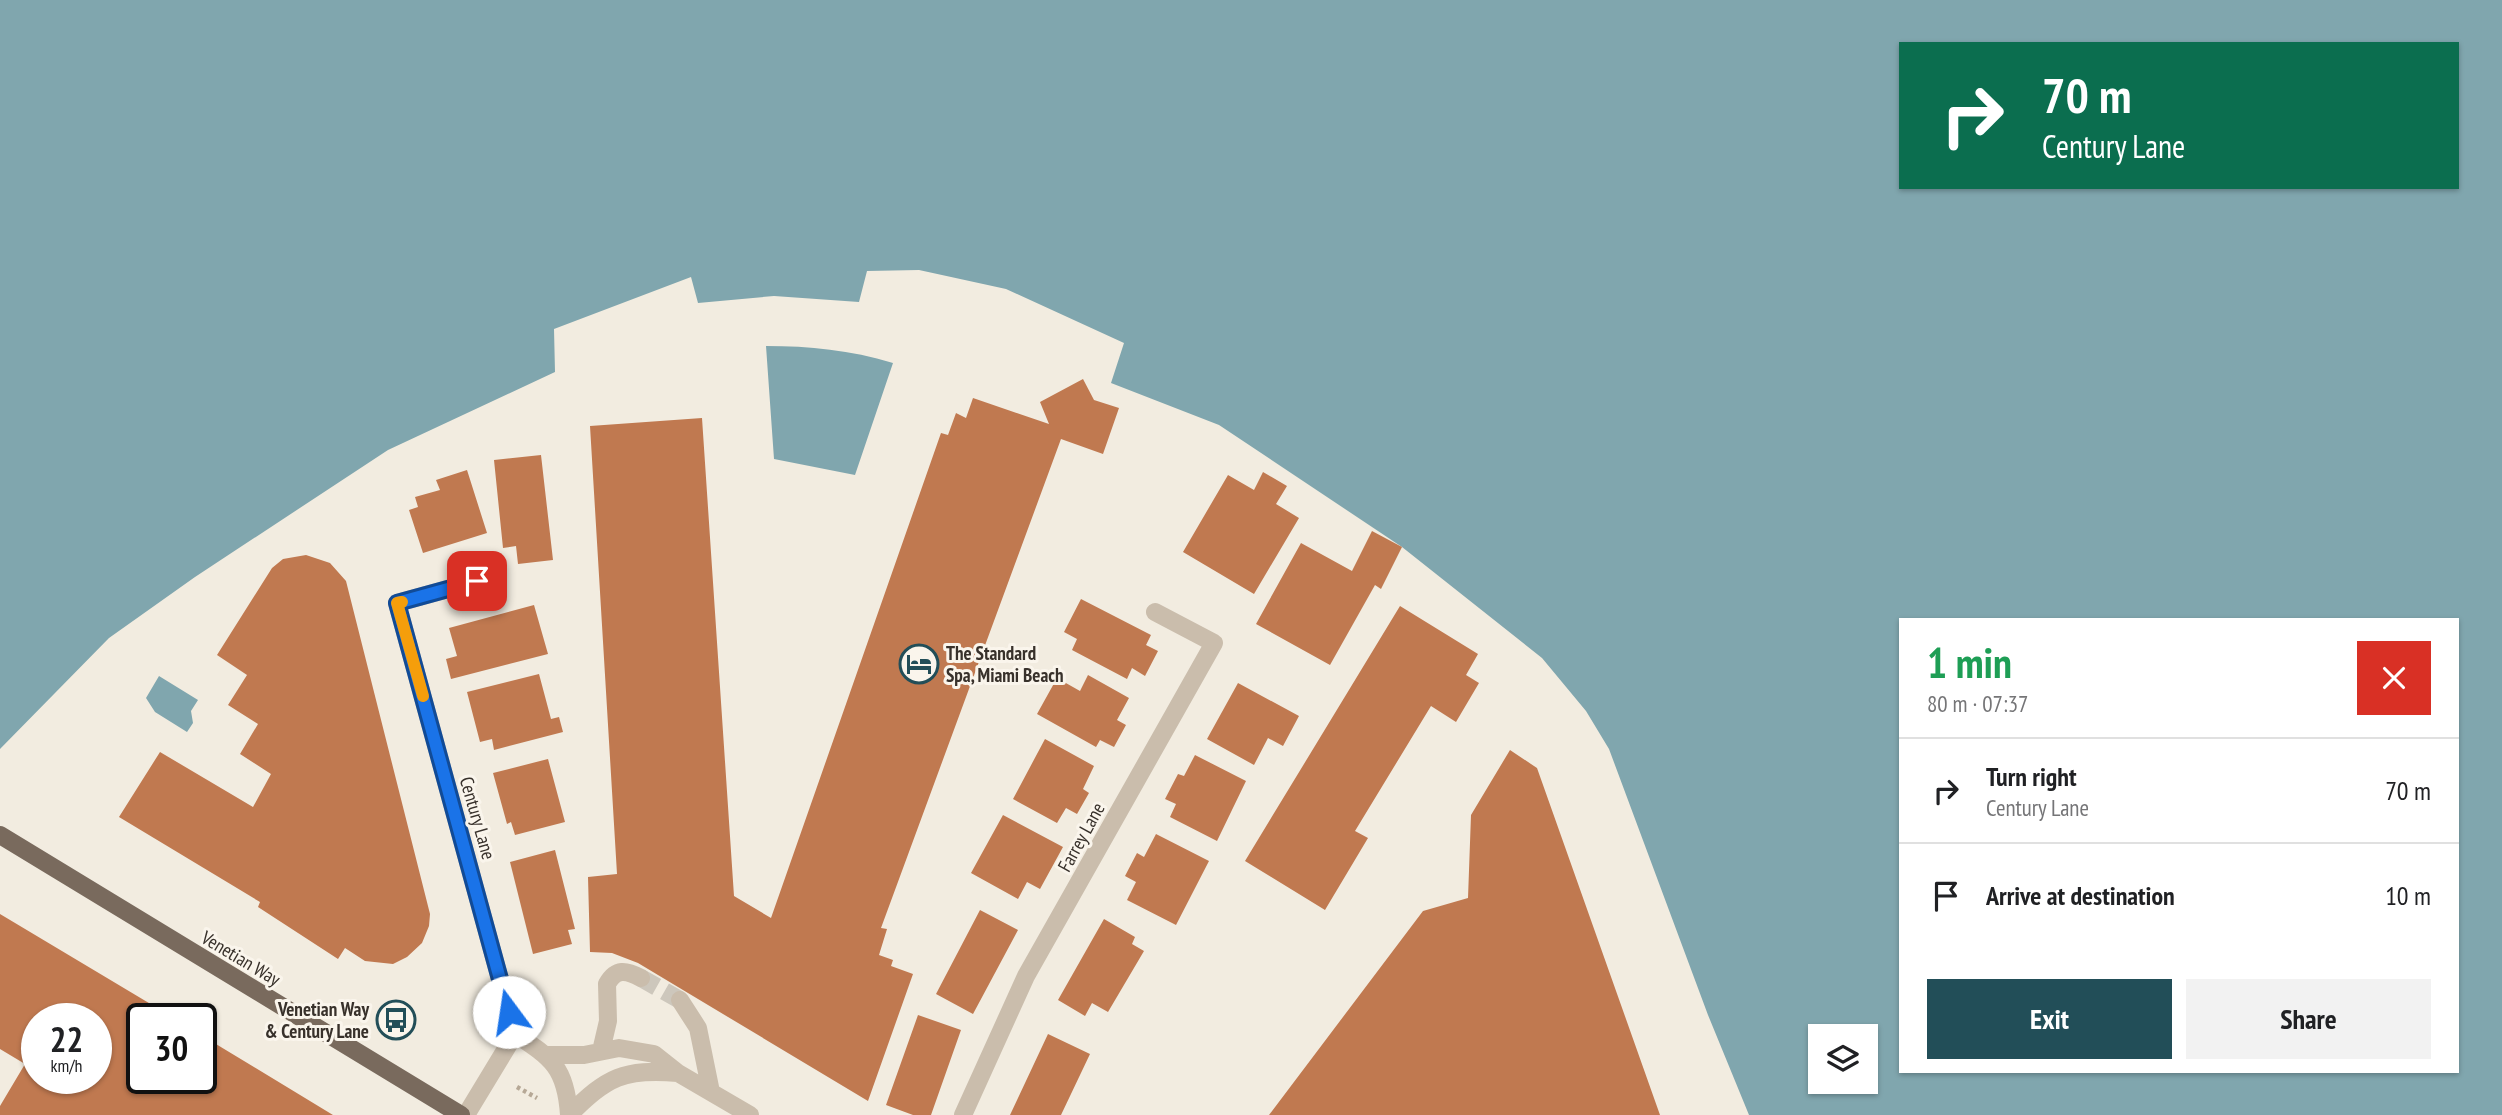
<!DOCTYPE html>
<meta charset="utf-8">
<style>
:root{--surface:#fff;--page:#f2f2f2;--text:#202124;--muted:#757577;--line:#e0e0e0;--accent:#224e58}
body{margin:0;font-family:"PT Sans Narrow",sans-serif;background:var(--page);color:var(--text);height:100vh;display:flex;flex-direction:column;font-size:26px;white-space:nowrap}
*{box-sizing:border-box;margin:0}
p{font-size:23px;color:var(--muted)}
.icon{flex:none;width:38px;height:38px;fill:none;stroke:currentColor;stroke-width:2;stroke-linecap:round;stroke-linejoin:round}
.map{position:relative;flex:1;overflow:hidden}
.panel{position:absolute;left:1899px;top:618px;width:560px;height:455px;display:flex;flex-direction:column;background:var(--surface);border-radius:0px;box-shadow:0 2px 5px #0004}
.panel>*{flex:none}
.banner{position:absolute;left:1899px;top:42px;width:560px;height:147px;border-radius:0px;box-shadow:0 2px 5px #0004;background:#0b6e4f;color:#fff;overflow:hidden}
.buttons{position:absolute;left:1808px;top:1024px;display:grid;gap:14px}
.buttons a{display:grid;place-items:center;width:70px;height:70px;border-radius:0px;background:var(--surface);box-shadow:0 2px 5px #0004;font-size:35px}
.speed{position:absolute;left:21px;top:1003px;display:flex;gap:14px;font-size:35px;font-weight:700;text-align:center}
.speed>*{display:grid;place-content:center;width:91px;height:91px;border-radius:50%;background:var(--surface);box-shadow:0 2px 5px #0004;line-height:1}
.speed small{font-size:18px;font-weight:400}
.speed .limit{border:4px solid #111;border-radius:10px;background:#fff;color:#111}
.pin{position:absolute;display:grid;place-items:center;width:60px;height:60px;color:#fff;margin:-30px;border-radius:14px;box-shadow:0 4px 10px #0006}
.me{position:absolute;width:77px;margin:-38px;rotate:346deg;stroke-linejoin:round;filter:drop-shadow(0 0 5px #0008)}
.turn{display:flex;align-items:center;gap:24px;height:147px;padding:0 28px;font-size:32px}
.turn .icon{width:91px;height:91px;stroke-width:2.5}
.turn b{display:block;font-size:49px;line-height:60px}
.round{display:grid;place-items:center;flex:none;width:74px;height:74px;border-radius:0px;background:var(--page)}
.summary{display:flex;align-items:center;justify-content:space-between;height:119px;padding:0 28px}
h1{font-size:42px;font-weight:800;line-height:52px;color:#1e9e55}
.button{display:flex;gap:14px;margin-top:auto;padding:14px 28px}
.button a{flex:1;height:80px;border-radius:0px;background:var(--accent);color:#fff;font-size:28px;font-weight:800;line-height:80px;text-align:center}
.button a+a{background:var(--page);color:var(--text)}
ul{padding:0;list-style:none}
li{display:flex;align-items:center;gap:21px;height:105px;padding:0 28px;border-top:2px solid var(--line)}
li div{flex:1}
li b{display:block;font-size:26px}
li em{font-style:normal}
.map>svg:first-child{display:block}
.water{fill:#80a6ae;fill-rule:evenodd}
.building{fill:#c07950;fill-rule:evenodd}
.lines{fill:none;stroke-linecap:round;stroke-linejoin:round}
.minor-tunnel{stroke:#cdc7bc;stroke-width:18;stroke-dasharray:18 9;stroke-linecap:butt}
.path{stroke:#b6a896;stroke-width:4.5;stroke-dasharray:3.5 3.5;stroke-linecap:butt}
.minor{stroke:#cabdac;stroke-width:18}
.major{stroke:#796a5d;stroke-width:18}
.route-casing{stroke:#114b97;stroke-width:18}
.route{stroke:#1a73e8;stroke-width:12}
.slow{stroke:#f59e0b;stroke-width:12}
.labels{text-anchor:middle;dominant-baseline:central;stroke-width:6;stroke-linejoin:round;paint-order:stroke}
.poi-label{font-size:19px;font-weight:bold;fill:#38312b;stroke:#faf5ec;text-anchor:start}
.street-label{font-size:19px;fill:#38312b;stroke:#faf5ec}
</style>
<div class="map">
<svg width="2502" height="1115" viewBox="0 0 2502 1115">
<rect width="100%" height="100%" fill="#f2ece0"/>
<path class="water" d="M0,0H2502V1115H1749L1708,1015L1609,749L1586,711L1542,658L1402,547L1219,425L1111,383L1124,343L1006,289L919,270L867,271L859,302L774,296L698,303L691,277L554,329L555,372L388,450L195,577L109,638L0,749ZM1900,44H2457V187H1900ZM1900,620H2457V1071H1900ZM1820,1036H1866V1082H1820Z
M766,346C810,346 850,350 893,363L855,475L774,459Z
M159,676L198,700L191,711L193,723L187,732L155,712L146,698Z"/>
<path class="building" d="M1083,379L1094,400L1119,408L1103,454L1061,439L881,928L887,929L879,955L893,960L891,966L913,974L868,1101L638,963L612,953L590,952L588,877L617,874L590,426L702,418L734,896L771,918L941,433L948,435L956,413L966,418L973,398L1049,424L1040,402Z
M541,455L553,560L518,564L516,546L503,548L494,460Z
M467,470L487,533L423,553L409,510L418,507L415,497L440,490L436,480Z
M1263,472L1287,486L1276,504L1299,518L1254,594L1183,552L1228,475L1254,490Z
M1372,531L1402,547L1381,589L1375,585L1330,665L1256,624L1301,543L1352,571Z
M306,555L330,563L346,581L430,914L429,926L422,943L407,957L393,964L365,961L345,948L338,959L258,907L260,902L119,817L160,752L253,807L271,774L240,754L258,724L228,705L247,675L217,655L272,568L283,559Z
M1081,599L1151,635L1146,645L1158,651L1145,676L1132,668L1127,679L1072,650L1077,639L1064,632Z
M534,605L548,654L451,679L446,659L457,656L449,628Z
M1400,606L1478,654L1466,675L1479,683L1456,722L1431,706L1355,831L1368,838L1325,910L1245,861Z
M539,674L551,719L559,717L563,732L494,750L492,739L480,742L467,692Z
M1088,675L1129,698L1117,720L1126,725L1114,747L1100,740L1096,747L1037,714L1057,678L1080,691Z
M1238,683L1299,716L1283,746L1268,738L1254,765L1207,739Z
M1045,739L1094,766L1083,789L1089,793L1077,814L1066,808L1057,823L1013,799Z
M1510,750L1537,768L1660,1115H1269L1423,911L1468,898L1471,815Z
M1195,755L1246,781L1217,841L1170,817L1176,804L1165,799L1178,774L1184,776Z
M548,759L565,822L515,835L511,822L507,824L493,773Z
M1003,815L1063,847L1040,889L1027,882L1018,899L971,873Z
M1156,834L1209,861L1176,925L1127,900L1136,882L1125,876L1137,853L1144,857Z
M555,850L575,929L568,930L572,944L533,954L510,862Z
M980,910L1018,930L973,1014L936,994Z
M0,914L174,1018H142V1078H201V1035L333,1115H0V1106L25,1064L0,1049ZM37,1018H96V1078H37Z
M1104,919L1135,937L1132,944L1144,951L1108,1012L1092,1003L1085,1016L1058,1000Z
M918,1015L961,1030L931,1115H913L886,1105Z
M1048,1034L1090,1054L1061,1115H1010Z"/>
<g class="lines">
<path class="minor-tunnel" d="M641,978L680,1000"/>
<path class="path" d="M517,1087L537,1098"/>
<path class="minor" d="M680,1000L698,1028L711,1092
M515,1034C552,1058 566,1068 569,1115
M601,1051L608,1021L607,984C616,968 626,970 641,978
M548,1055H584L619,1048L654,1054L678,1073L750,1115
M466,1115L515,1034L397,603L477,581
M569,1115C607,1077 624,1068 678,1073
M963,1115L1026,976L1214,643L1155,612"/>
<path class="major" d="M0,835L461,1115"/>
</g>
<g class="lines">
<defs>
<path id="route" d="M477,581L397,603L509,1012"/>
</defs>
<use href="#route" class="route-casing"/>
<use href="#route" class="route"/>
<path class="slow" d="M402,602L397,603L423,696"/>
</g>
<defs>
<symbol id="hotel-ring" viewBox="-11 -11 22 22"><circle r="9.5" fill="#faf5ec" stroke="#224e58" stroke-width="1.5"/><path d="M-6-4.5h1.5V1H6V5H4.5V3h-9V5H-6ZM-4 0a1.8 1.8 0 1 1 3.6 0ZM.5 0V-2.5h3Q6-2.5 6 0Z" fill="#224e58"/></symbol>
<symbol id="bus-ring" viewBox="-11 -11 22 22"><circle r="9.5" fill="#faf5ec" stroke="#224e58" stroke-width="1.5"/><path d="M-5-6H5V4H4V6H2V4H-2V6H-4V4H-5ZM-3.5-4V0h7V-4ZM-3.5 1.2v1.5H-2V1.2ZM2 1.2v1.5H3.5V1.2Z" fill="#224e58"/></symbol>
</defs>
<g fill-rule="evenodd">
<use href="#hotel-ring" x="897" y="642" width="44" height="44"/>
<use href="#bus-ring" x="374" y="998" width="44" height="44"/>
</g>
<g class="labels">
<g class="poi-label">
<text x="946" y="653">The Standard<tspan x="946" dy="22">Spa, Miami Beach</tspan></text>
<text x="369" y="1009" text-anchor="end">Venetian Way<tspan x="369" dy="22">&amp; Century Lane</tspan></text>
</g>
<g class="street-label">
<text transform="translate(478 818) rotate(74)">Century Lane</text>
<text transform="translate(1081 837) rotate(-61)">Farrey Lane</text>
<text transform="translate(241 958) rotate(31)">Venetian Way</text>
</g>
</g>
</svg>
<div class="buttons">
<a><svg class="icon" aria-label="layers" viewBox="0 0 24 24"><path d="M12 4l9 5-9 5-9-5zM3 14l9 5 9-5"/></svg></a>
</div>
<div class="speed"><div>22<small>km/h</small></div><div class="limit">30</div></div>
<div class="pin" style="left:477px;top:581px;background:#d93025"><svg class="icon" aria-label="arrive" viewBox="0 0 24 24"><path d="M6 21V4h12l-3 4 3 4H6"/></svg></div>
<svg class="me" style="left:509px;top:1012px" viewBox="-20 -20 40 40"><circle r="19" fill="#fff"/><path d="M0-13L10 11 0 6-10 11z" fill="#1a73e8"/></svg>
<div class="banner">
<div class="turn"><svg class="icon" aria-label="right" viewBox="0 0 24 24"><path d="M7 20v-9h11M14 6l5 5-5 5"/></svg><div><b>70 m</b>Century Lane</div></div>
</div>
<section class="panel">
<div class="summary"><div><h1>1 min</h1><p>80 m · 07:37</p></div><a class="round" style="background:#d93025;color:#fff"><svg class="icon" aria-label="close" viewBox="0 0 24 24"><path d="M6 6l12 12M18 6L6 18"/></svg></a></div>
<ul>
<li><svg class="icon" aria-label="right" viewBox="0 0 24 24"><path d="M7 20v-9h11M14 6l5 5-5 5"/></svg><div><b>Turn right</b><p>Century Lane</p></div><em>70 m</em></li>
<li><svg class="icon" aria-label="arrive" viewBox="0 0 24 24"><path d="M6 21V4h12l-3 4 3 4H6"/></svg><div><b>Arrive at destination</b></div><em>10 m</em></li>
</ul>
<div class="button"><a>Exit</a><a>Share</a></div>
</section>
</div>
